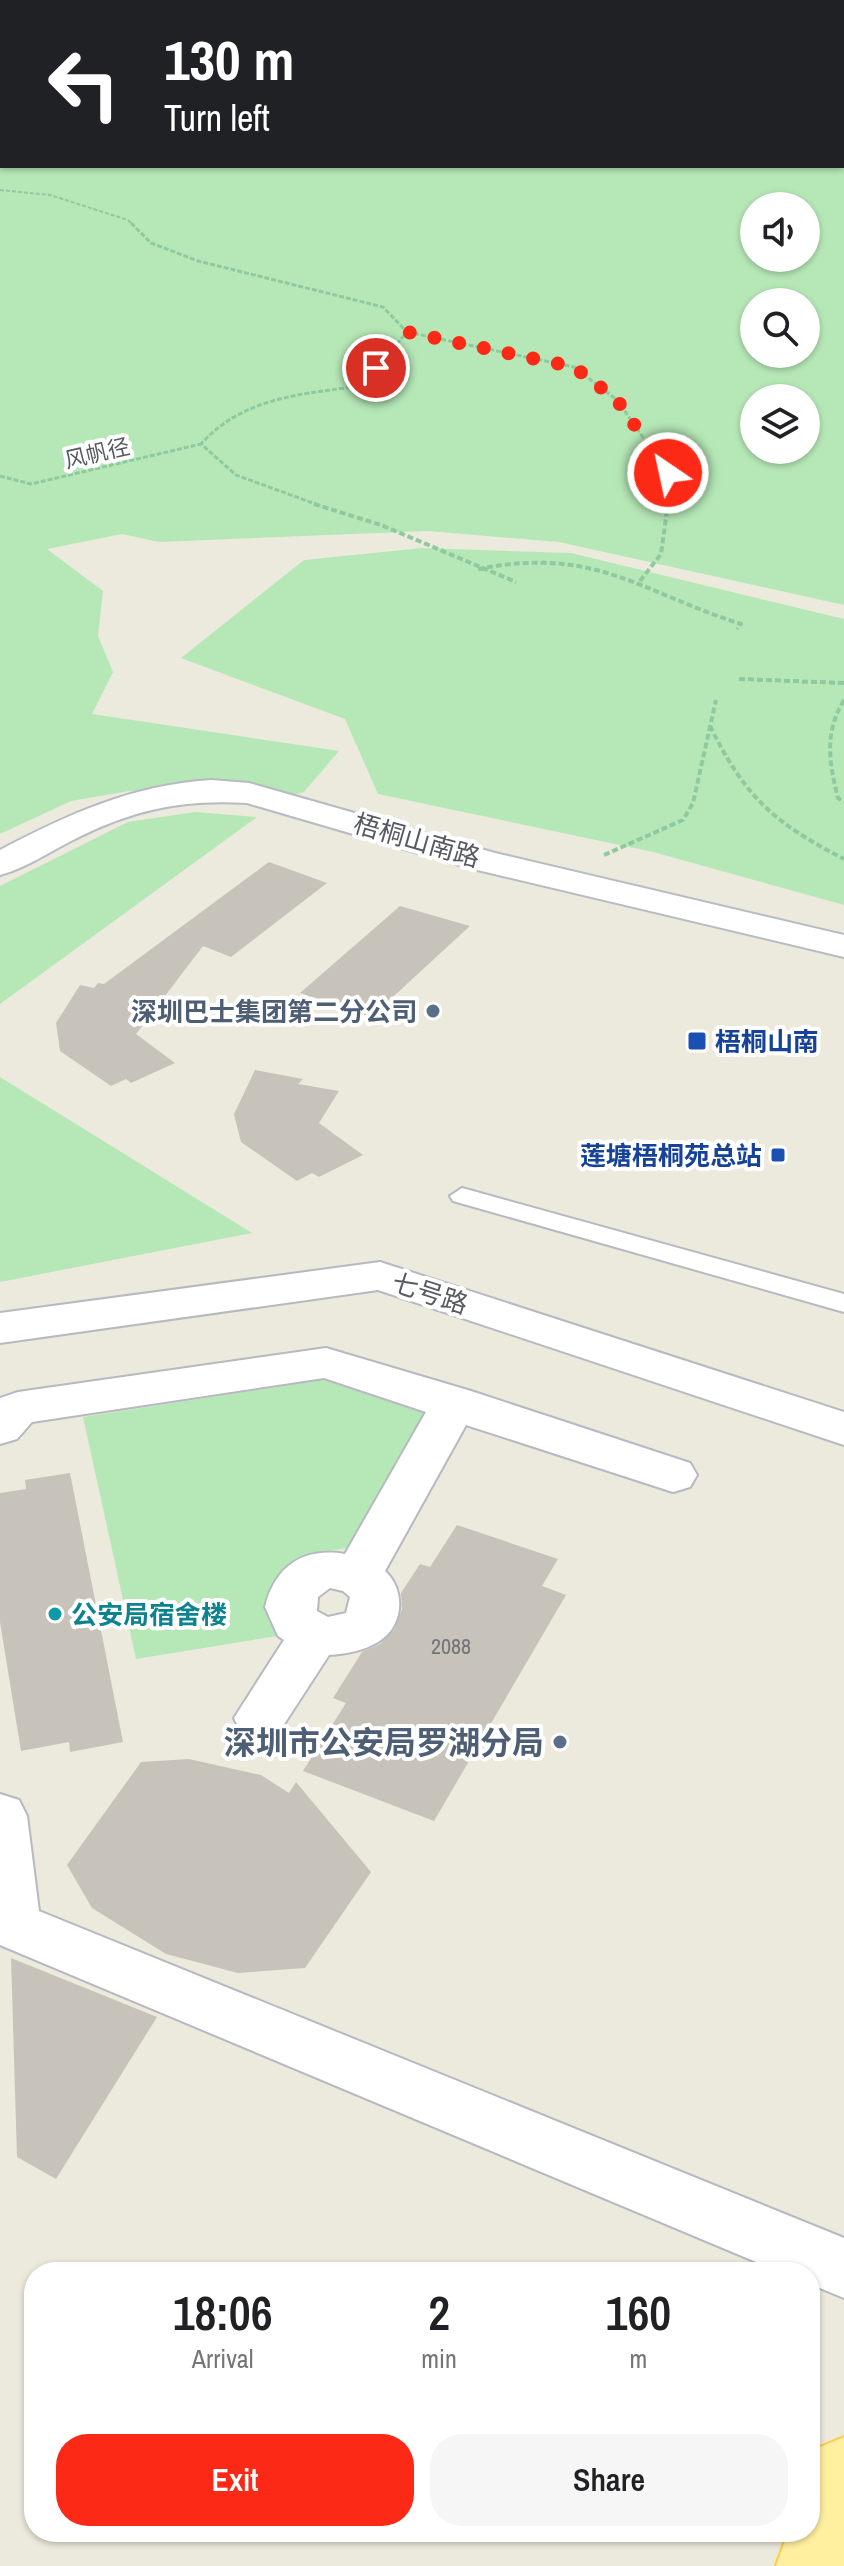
<!DOCTYPE html>
<meta charset="utf-8">
<style>
:root{--surface:#fff;--page:#f6f6f6;--text:#202124;--muted:#757577;--accent:#fb2915}
body{margin:0;font-family:"Archivo Narrow","Noto Sans SC",sans-serif;background:var(--page);color:var(--text);height:100vh;display:flex;flex-direction:column;font-size:30px;white-space:nowrap}
*{box-sizing:border-box;margin:0}
p{font-size:26px;color:var(--muted)}
.icon{flex:none;width:44px;height:44px;fill:none;stroke:currentColor;stroke-width:2;stroke-linecap:round;stroke-linejoin:round}
.map{position:relative;flex:1;overflow:hidden}
.drawer{position:absolute;left:24px;top:2262px;width:796px;height:280px;display:flex;flex-direction:column;background:var(--surface);border-radius:32px;box-shadow:0 2px 6px #0004}
.drawer>*{flex:none}
.banner{position:absolute;left:0px;top:0px;width:844px;height:168px;box-shadow:0 2px 6px #0004;background:#202124;color:#fff;overflow:hidden}
.buttons{position:absolute;left:740px;top:192px;display:grid;gap:16px}
.buttons a{display:grid;place-items:center;width:80px;height:80px;border-radius:50%;background:var(--surface);box-shadow:0 2px 6px #0004;font-size:40px}
.pin{position:absolute;display:grid;place-items:center;width:68px;height:68px;color:#fff;margin:-34px;border:4px solid #fff;border-radius:50%;box-shadow:0 2px 8px #0007}
.me{position:absolute;width:88px;margin:-44px;rotate:326deg;stroke-linejoin:round;filter:drop-shadow(0 0 6px #0008)}
.turn{display:flex;align-items:center;gap:28px;height:168px;padding:0 32px;font-size:36px}
.turn .icon{width:104px;height:104px;stroke-width:2.5}
.turn b{display:block;font-size:56px;line-height:68px}
.eta{display:flex;justify-content:space-evenly;align-items:center;height:136px;text-align:center}
.eta b{font-size:48px;font-weight:600;line-height:56px}
.action{display:flex;gap:16px;margin-top:auto;padding:16px 32px}
.action a{flex:1;height:92px;border-radius:32px;background:var(--accent);color:#fff;font-size:32px;font-weight:600;line-height:92px;text-align:center}
.action a+a{background:var(--page);color:var(--text)}
.map>svg:first-child{display:block}
.green{fill:#b6e8b7;fill-rule:evenodd}
.building{fill:#c7c3ba}
.lines{fill:none;stroke-linecap:round;stroke-linejoin:round}
.lane-casing{stroke:#b6b9bf;stroke-width:4}
.street-casing{stroke:#b6b9bf;stroke-width:4}
.secondary-casing{stroke:#b7bbc2;stroke-width:4}
.primary-casing{stroke:#fc4;stroke-width:4}
.path-far2{stroke:#8fc9a0;stroke-width:2;stroke-dasharray:4 2;stroke-linecap:butt}
.path-far1{stroke:#8fc9a0;stroke-width:3;stroke-dasharray:5 2;stroke-linecap:butt}
.path{stroke:#8fc9a0;stroke-width:4;stroke-dasharray:6 3;stroke-linecap:butt}
.lane{fill:#fff;fill-rule:evenodd}
.street{fill:#fff;fill-rule:evenodd}
.secondary{fill:#fff;fill-rule:evenodd}
.primary{fill:#fff0a0;fill-rule:evenodd}
.route{stroke:#fb2915;stroke-width:14;stroke-dasharray:0 25.2}
.service-dot{fill:#5c6f8a;stroke:#fff;stroke-width:3}
.transit-dot{fill:#1a4fb4;stroke:#fff;stroke-width:3}
.culture-dot{fill:#0f9aa8;stroke:#fff;stroke-width:3}
.labels{text-anchor:middle;dominant-baseline:central;stroke-width:8;stroke-linejoin:round;paint-order:stroke}
.far-street-label{font-size:22px;fill:#575b61;stroke:#fff}
.number-label{font-size:22px;fill:#737577}
.street-label{font-size:26px;fill:#575b61;stroke:#fff}
.service-label{font-size:26px;font-weight:bold;fill:#4e5e75;stroke:#fff;text-anchor:end}
.transit-label{font-size:26px;font-weight:bold;fill:#164399;stroke:#fff;text-anchor:start}
.culture-label{font-size:26px;font-weight:bold;fill:#0d838f;stroke:#fff;text-anchor:start}
.near-service-label{font-size:32px;font-weight:bold;fill:#4e5e75;stroke:#fff;text-anchor:end}
</style>
<div class="map">
<svg width="844" height="2566" viewBox="0 0 844 2566">
<rect width="100%" height="100%" fill="#ece9dd"/>
<path class="green" d="M0,29L2,166H842L844,131V605L559,542L428,531L159,542L122,534L47,549L103,591L98,636L113,672L92,714L339,751L304,792L264,804L129,791L71,801L0,834ZM754,206H806V258H754ZM754,302H806V354H754ZM754,398H806V450H754Z
M422,548L571,553L844,619V905L653,852L378,794L345,719L181,658L304,560Z
M195,812L257,817L0,1004V886L128,822Z
M0,1077L252,1233L0,1282Z
M321,1380L382,1386L427,1403L430,1423L347,1548C334,1550 321,1551 309,1555C272,1567 258,1604 277,1636L136,1659L83,1417Z"/>
<path class="building" d="M269,862L327,883L231,957L203,946L136,1034L175,1063L131,1083L126,1079L111,1086L60,1051L56,1023L80,985L94,988L98,983L104,984Z
M400,906L470,926L371,1017L300,993Z
M255,1070L303,1079L298,1084L339,1091L319,1123L363,1155L319,1177L312,1173L297,1181L241,1142L234,1114Z
M70,1473L123,1742L70,1752L69,1742L21,1751L0,1622V1493L26,1489L25,1480Z
M457,1525L558,1559L542,1586L566,1595L434,1821L303,1771L346,1703L333,1698L362,1652L380,1644L395,1629L402,1609L401,1593L420,1564L430,1567Z
M189,1759L261,1775L289,1793L296,1782L371,1872L305,1968L238,1973L166,1954L92,1908L67,1865L141,1762Z
M11,1958L157,2017L56,2179L17,2157Z"/>
<g class="lines">
<defs>
<path id="lane" d="M462,1188L844,1294V1312L453,1201L450,1196Z"/>
<path id="street" d="M398,0H421L422,2H399Z
M776,0H799L800,2H777Z
M842,63H844V75H842Z
M380,1262L844,1412V1445L378,1290L0,1343V1313Z
M326,1348L471,1391L690,1463L697,1475L690,1487L673,1492L466,1425L385,1571C406,1590 404,1627 378,1642C363,1651 346,1654 329,1655L279,1732L260,1738L241,1732L234,1718L284,1640L278,1636L265,1607C275,1567 302,1547 345,1554L426,1412L324,1378L32,1422L17,1439L0,1444V1398L18,1392ZM330,1588L343,1591L350,1597L346,1613L328,1617L317,1611L318,1597Z
M0,1794L19,1800L27,1816L39,1911L844,2238V2298L810,2284V2272H780L0,1945Z"/>
<path id="secondary" d="M211,780L249,783L495,853L844,935V957L473,869L247,803C182,799 131,810 73,840C49,852 26,868 0,875V850C69,814 132,785 211,780Z"/>
<path id="primary" d="M844,2437V2566H776L788,2532H810V2471L820,2447Z"/>
</defs>
<use href="#lane" class="lane-casing"/>
<use href="#street" class="street-casing"/>
<use href="#secondary" class="secondary-casing"/>
<use href="#primary" class="primary-casing"/>
<path class="path-far2" d="M0,190L50,195L128,220L133,225"/>
<path class="path-far1" d="M131,223L151,243L198,261L383,307L407,332L361,386C302,394 243,397 201,444L236,475L321,506
M407,332L574,367L617,400L668,473V506
M0,476L31,484L201,444"/>
<path class="path" d="M314,504L381,525L516,582
M478,569C596,546 638,591 741,624L737,629
M640,581L661,554L668,504
M739,679L844,683
M844,700C824,733 829,762 838,798L844,802
M710,726C745,797 774,823 844,859
M604,855L683,820L693,803L716,700"/>
<use href="#lane" class="lane"/>
<use href="#street" class="street"/>
<use href="#secondary" class="secondary"/>
<use href="#primary" class="primary"/>
</g>
<g class="lines">
<path class="route" d="M376,368L407,332L574,367L617,400L668,473"/>
</g>
<g class="service-dot">
<circle cx="433" cy="1011" r="8"/>
<circle cx="560" cy="1742" r="8"/>
</g>
<g class="transit-dot">
<rect x="687" y="1031" width="20" height="20" rx="4"/>
<rect x="770" y="1147" width="16" height="16" rx="4"/>
</g>
<circle class="culture-dot" cx="55" cy="1614" r="8"/>
<g class="labels">
<g class="far-street-label">
<text transform="translate(97 453) rotate(-13)">风帆径</text>
</g>
<g class="number-label">
<text x="451" y="1646">2088</text>
</g>
<g class="street-label">
<text transform="translate(417 840) rotate(16)">梧桐山南路</text>
<text transform="translate(430 1293) rotate(18)">七号路</text>
</g>
<g class="service-label">
<text x="417" y="1011">深圳巴士集团第二分公司</text>
</g>
<g class="transit-label">
<text x="715" y="1041">梧桐山南</text>
<text x="762" y="1155" text-anchor="end">莲塘梧桐苑总站</text>
</g>
<g class="culture-label">
<text x="71" y="1614">公安局宿舍楼</text>
</g>
<g class="near-service-label">
<text x="544" y="1742">深圳市公安局罗湖分局</text>
</g>
</g>
</svg>
<div class="buttons">
<a><svg class="icon" aria-label="sound" viewBox="0 0 24 24"><path d="M4 9h4l5-4v14l-5-4H4zM17 9q2 3 0 6"/></svg></a>
<a><svg class="icon" aria-label="search" viewBox="0 0 24 24"><circle cx="10" cy="10" r="6"/><path d="M15 15l6 6"/></svg></a>
<a><svg class="icon" aria-label="layers" viewBox="0 0 24 24"><path d="M12 4l9 5-9 5-9-5zM3 14l9 5 9-5"/></svg></a>
</div>
<div class="pin" style="left:376px;top:368px;background:#d93025"><svg class="icon" aria-label="arrive" viewBox="0 0 24 24"><path d="M6 21V4h12l-3 4 3 4H6"/></svg></div>
<svg class="me" style="left:668px;top:473px" viewBox="-20 -20 40 40"><circle r="17" fill="#fb2915" stroke="#fff" stroke-width="3"/><path d="M0-11L8 9 0 5-8 9z" fill="#fff"/></svg>
<div class="banner">
<div class="turn"><svg class="icon" aria-label="left" viewBox="0 0 24 24"><path d="M17 20v-9H6M10 6l-5 5 5 5"/></svg><div><b>130 m</b>Turn left</div></div>
</div>
<section class="drawer">
<div class="eta">
<div><b>18:06</b><p>Arrival</p></div>
<div><b>2</b><p>min</p></div>
<div><b>160</b><p>m</p></div>
</div>
<div class="action"><a>Exit</a><a>Share</a></div>
</section>
</div>
